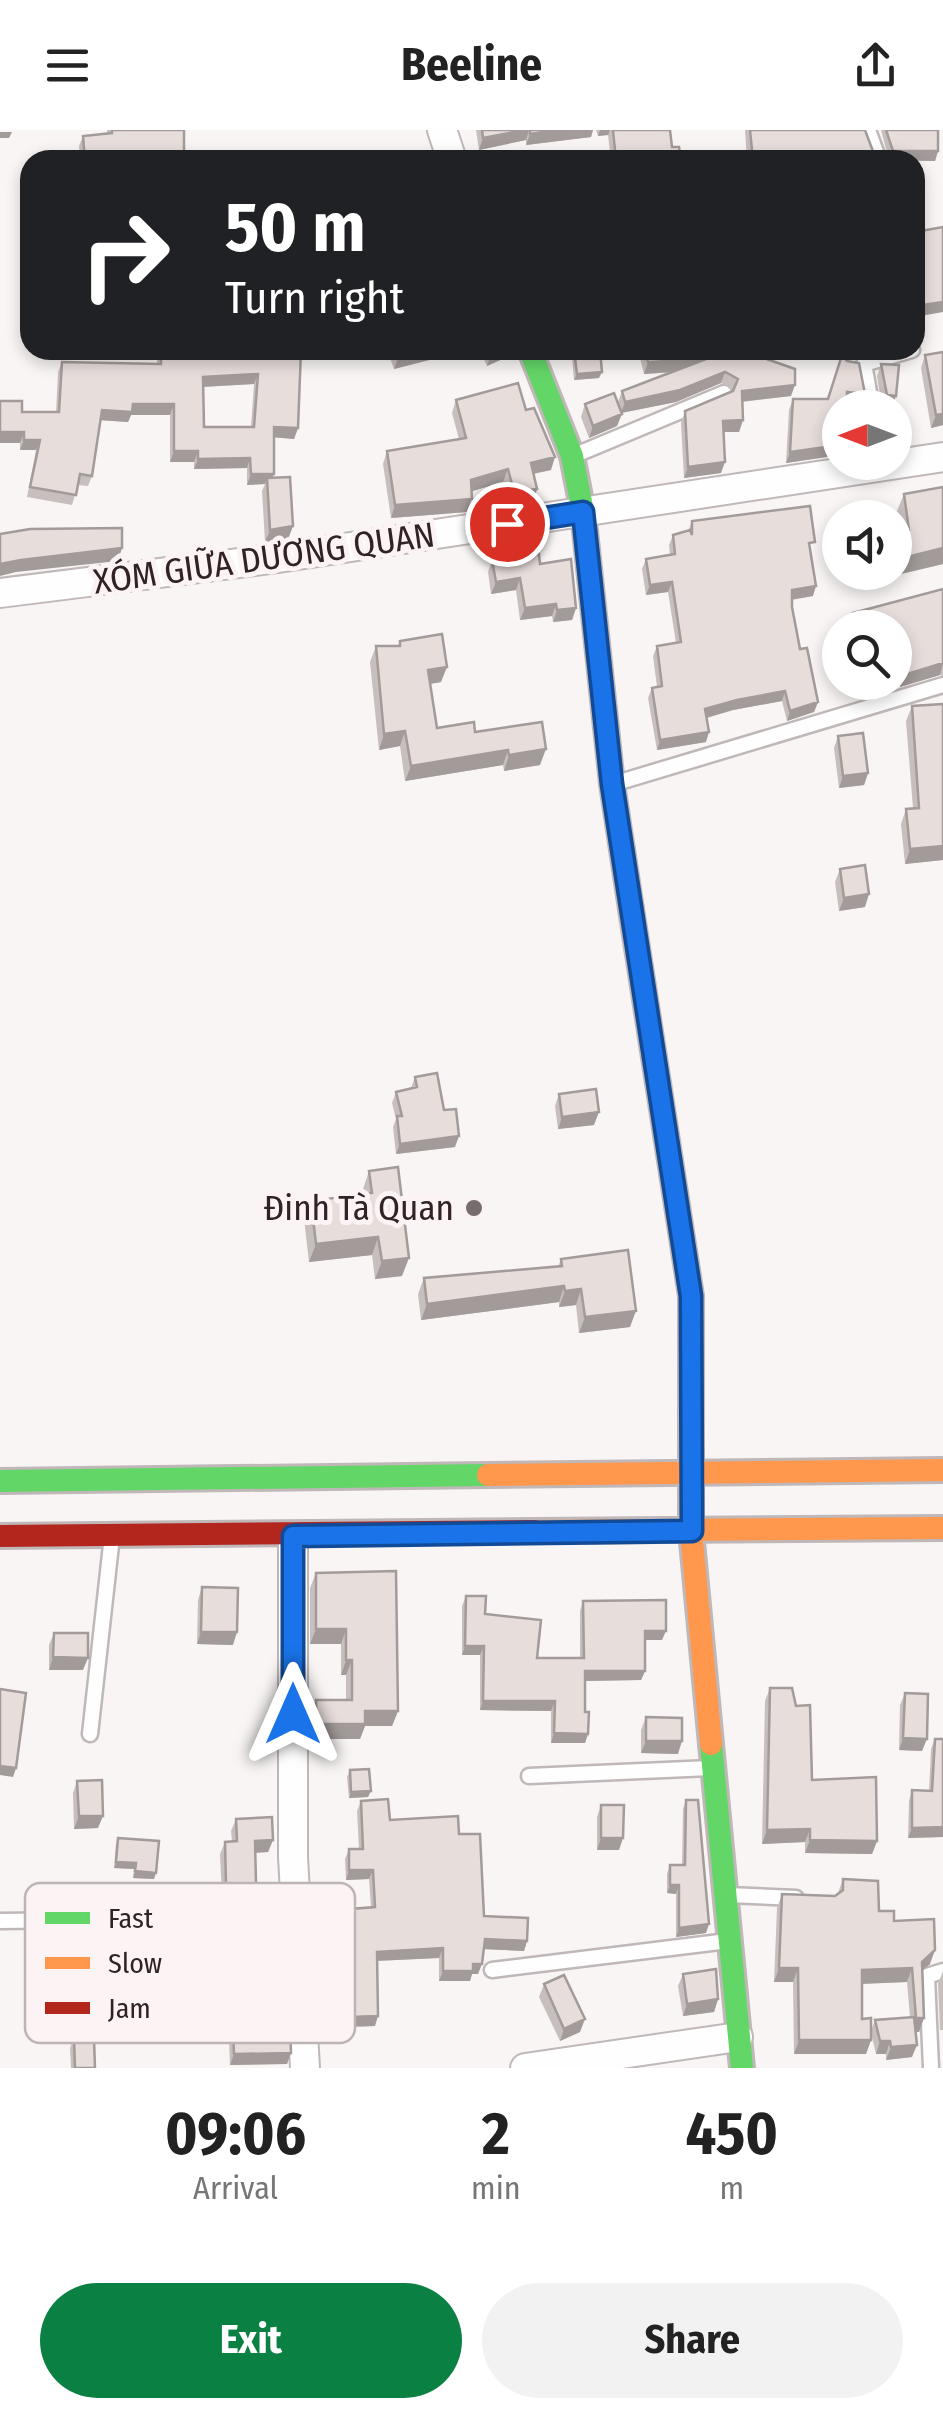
<!DOCTYPE html>
<meta charset="utf-8">
<style>
:root{--surface:#fff;--page:#f2f2f2;--text:#222;--muted:#767676;--accent:#0b8043}
body{margin:0;font-family:"Fira Sans Condensed",sans-serif;background:var(--page);color:var(--text);height:100vh;display:flex;flex-direction:column;font-size:38px;white-space:nowrap}
*{box-sizing:border-box;margin:0}
p{font-size:32px;color:var(--muted)}
.icon{flex:none;width:55px;height:55px;fill:none;stroke:currentColor;stroke-width:2;stroke-linecap:round;stroke-linejoin:round}
.map{position:relative;height:1938px;overflow:hidden}
.side{display:flex;flex-direction:column;background:var(--surface);flex:1}
.side>*{flex:none}
.guide{position:absolute;left:20px;top:20px;width:905px;height:210px;border-radius:30px;box-shadow:0 5px 15px #0003;background:#202124;color:#fff;overflow:hidden}
.needle{width:65px;rotate:270deg}
.controls{position:absolute;left:822px;top:260px;display:grid;gap:20px}
.controls a{display:grid;place-items:center;width:90px;height:90px;border-radius:50%;background:var(--surface);box-shadow:0 5px 15px #0003;font-size:50px}
.pin{position:absolute;display:grid;place-items:center;width:85px;height:85px;color:#fff;margin:-42px;border:5px solid #fff;border-radius:50%;box-shadow:0 2px 10px #0007}
.me{position:absolute;width:110px;margin:-55px;rotate:0deg;stroke-linejoin:round;filter:drop-shadow(0 0 8px #0008)}
.turn{display:flex;align-items:center;gap:35px;height:210px;padding:0 40px;font-size:45px}
.turn .icon{width:130px;height:130px;stroke-width:2.5}
.turn b{display:block;font-size:70px;line-height:85px}
.eta{display:flex;justify-content:space-evenly;align-items:center;height:170px;text-align:center}
.eta b{font-size:60px;font-weight:700;line-height:70px}
.action{display:flex;gap:20px;margin-top:auto;padding:20px 40px}
.action a{flex:1;height:115px;border-radius:60px;background:var(--accent);color:#fff;font-size:40px;font-weight:700;line-height:115px;text-align:center}
.action a+a{background:var(--page);color:var(--text)}
header{display:flex;justify-content:space-between;align-items:center;height:130px;padding:0 40px;background:var(--surface);font-size:45px;font-weight:700}
.map>svg:first-child{display:block}
.lines{fill:none;stroke-linecap:round;stroke-linejoin:round}
.lane-casing{stroke:#c0b7b8;stroke-width:19}
.street-casing{stroke:#c0b7b8;stroke-width:32}
.fast-casing{stroke:#c0b7b8;stroke-width:28}
.slow-casing{stroke:#c0b7b8;stroke-width:28}
.jam-casing{stroke:#c0b7b8;stroke-width:28}
.lane{stroke:#fefefe;stroke-width:14}
.street{stroke:#fefefe;stroke-width:28}
.fast{stroke:#63d668;stroke-width:22}
.slow{stroke:#ff974d;stroke-width:22}
.jam{stroke:#b3261e;stroke-width:22}
.wall{fill:#c7bfbd;fill-rule:evenodd}
.shaded-wall{fill:#a29b9a}
.building{fill:#e7dedc;stroke:#a29b9a;stroke-width:2.5;fill-rule:evenodd}
.route-casing{stroke:#114b97;stroke-width:25}
.route{stroke:#1a73e8;stroke-width:18}
.poi-dot{fill:#776c6e;stroke:#fbf3f4;stroke-width:4}
.labels{text-anchor:middle;dominant-baseline:central;stroke-width:10;stroke-linejoin:round;paint-order:stroke}
.street-label{font-size:35px;fill:#312225;stroke:#fbf3f4}
.poi-label{font-size:35px;fill:#312225;stroke:#fbf3f4;text-anchor:end}
.key{fill:#fbf3f4;stroke:#beb4b6;stroke-width:2.5}
.key-label{font-size:28px;fill:#312225}
</style>
<header><svg class="icon" aria-label="menu" viewBox="0 0 24 24"><path d="M4 6h16M4 12h16M4 18h16"/></svg>Beeline<svg class="icon" aria-label="share" viewBox="0 0 24 24"><path d="M12 15V3M7 8l5-5 5 5M5 13v7h14v-7"/></svg></header>
<div class="map">
<svg width="943" height="1938" viewBox="0 0 943 1938">
<rect width="100%" height="100%" fill="#f9f5f5"/>
<g class="lines">
<defs>
<path id="lane" d="M868,0L879,30
M872,278L864,234L912,220
M573,326L724,263
M613,654L943,555
M90,1604L112,1406
M529,1646L710,1638
M728,1765L796,1768
M0,1791L236,1788
M492,1840L728,1811
M931,1938L927,1846L943,1841"/>
<path id="street" d="M442,0L452,30
M0,463L278,428L943,327
M293,1406V1727L305,1938
M525,1938L738,1907"/>
<path id="fast" d="M530,220L572,326L583,382L612,654L631,779
M0,1351L488,1345
M711,1614L742,1938"/>
<path id="slow" d="M631,779L691,1166V1401L711,1614
M488,1345L943,1340
M534,1401L943,1398"/>
<path id="jam" d="M0,1406L534,1401"/>
</defs>
<use href="#lane" class="lane-casing"/>
<use href="#street" class="street-casing"/>
<use href="#fast" class="fast-casing"/>
<use href="#slow" class="slow-casing"/>
<use href="#jam" class="jam-casing"/>
<use href="#lane" class="lane"/>
<use href="#street" class="street"/>
<use href="#fast" class="fast"/>
<use href="#slow" class="slow"/>
<use href="#jam" class="jam"/>
</g>
<path class="wall" d="M107,0H184V30H80L79,16L83,6L107,4Z
M476,0H593L591,7L526,15V10L479,20Z
M596,0H670L672,17L681,30H611L608,5L598,6Z
M745,0H865L874,30H747Z
M881,0H938V21L935,31L889,30Z
M159,220H301L298,298L294,309L274,307L272,348L293,396L288,409L265,412L262,361L265,354L247,355V338L194,339V332H170V285H131L128,292L100,290L92,346L88,356L78,355L72,375L27,367L36,320H20V313H0V271L22,282H56L58,242L62,232L157,234V226ZM254,254L251,297H204L203,257Z
M380,220H440L437,228L394,239L390,228L384,230Z
M480,220H511L509,226L487,236Z
M574,220L599,248L574,250L572,226Z
M638,220H764L743,221L791,266L742,272L743,290L739,302H723L721,343L684,348L681,293L685,281L734,260L721,253L676,272L621,283L617,296L589,308L581,287L585,274L618,272L622,261L672,242L644,244Z
M943,222V295L931,298L921,238L925,225Z
M881,234L899,235L882,277L877,246Z
M793,269H828L861,275L847,273L840,278V325L786,333L789,280Z
M456,270L526,280L551,340L534,344L537,359L533,372L509,375L503,352L472,361L467,382L391,388L383,334L387,321L459,309L452,283Z
M943,357V434L867,452L865,442H895V403L901,402L897,381L904,364Z
M692,391L812,422L813,466L792,470V477L800,519L818,572L814,582L787,591L782,571L733,580L707,588L706,612L657,620L648,568L652,558L657,557L653,526L657,516L676,513L668,462L646,465L642,439L646,429L670,425L669,415L673,405L688,401Z
M492,430L540,434L576,478L572,490L553,492L552,486L520,490L516,460L491,464L488,442Z
M943,459V546L940,545L900,557L895,538V498H850L853,483Z
M400,511L441,552L430,554L437,598L475,602L540,635L504,641L503,635L405,651L400,616L379,620L370,532L376,516H398Z
M943,574V730L905,734L901,694L906,679L913,678L906,591L912,576Z
M838,606L868,643L864,655L839,658L834,618Z
M840,739L865,777L839,781L835,752Z
M415,947L444,980L455,1017L396,1024L393,997L396,989L392,973L396,962L411,958Z
M559,964L594,995L558,999L555,976Z
M369,1041L402,1146L375,1149L372,1125L309,1132L304,1089L311,1071L364,1064L363,1059Z
M561,1129L630,1197L579,1203L576,1175L559,1177V1172L421,1190L418,1164L424,1148L558,1137Z
M316,1443L398,1581L392,1596H365L360,1609H310V1585L316,1570H346V1545H341V1514H310V1458Z
M202,1457L233,1515L197,1514L198,1470Z
M466,1466L537,1528H580V1481L583,1471L662,1510H645V1541L641,1550L585,1551V1582L588,1604L585,1613H551V1581L480,1580V1525H462V1476Z
M54,1503L83,1540H49V1515Z
M770,1558L812,1650L877,1711L872,1724L805,1723V1712L762,1714L765,1571Z
M905,1563L922,1621L899,1620L900,1575Z
M646,1587L678,1624L641,1623V1600Z
M935,1609H943V1707L908,1708L909,1671L912,1660L929,1661L931,1619Z
M350,1640L368,1667L349,1668L347,1647Z
M77,1651L98,1698L74,1699L73,1663Z
M686,1670L706,1803L676,1807V1764L667,1763V1744L670,1735H682L683,1679Z
M361,1671L390,1690L459,1704L484,1786L527,1811L524,1821L484,1819L478,1844H472L470,1851H439V1828L377,1831L375,1896L344,1897L343,1854H318L316,1819L319,1809L334,1808L333,1790L337,1780L371,1777L369,1749L346,1750L345,1729L349,1719H359L357,1681Z
M601,1675L619,1720H597V1687Z
M236,1689L273,1710L268,1722L255,1723L256,1753L252,1765L222,1767L220,1724L225,1712L232,1711L231,1701Z
M118,1708L154,1749L133,1748L134,1739L114,1738L116,1714Z
M843,1749L879,1781L894,1791L930,1834L922,1841L924,1888L919,1902H915L912,1927L886,1930V1924H876L871,1903V1910L866,1924H794L793,1852H774L777,1778L782,1764L835,1766L838,1763ZM907,1852L910,1887L875,1890L871,1901L862,1889V1854Z
M202,1809L247,1896L291,1923L287,1934L230,1935L229,1909L201,1910V1901L159,1902V1866L163,1855L199,1854L198,1820Z
M943,1841V1900H940L938,1854Z
M683,1844L718,1869L714,1882L683,1886L678,1856Z
M544,1854L580,1902L560,1911L539,1867Z
M74,1908L95,1938H71L70,1918Z"/>
<path class="shaded-wall" d="M525,0H529L526,10L479,20L483,8Z
M560,0H593L591,7L526,15L530,4Z
M600,0H610L608,5L598,6Z
M0,2H12L9,8H0Z
M893,21H938L935,31L890,30Z
M943,172V182L915,187L916,176Z
M387,220H393L390,228L384,230Z
M430,220H440L437,228L394,239L398,228Z
M501,220H511L509,226L487,236L491,224Z
M706,229L702,240L644,244L648,232Z
M602,242L599,248L574,250L577,244Z
M725,242L721,253L676,272L621,283L625,272Z
M258,244L254,254L199,257L203,247Z
M795,255L791,266L738,272L742,261Z
M847,262L865,264L861,275L843,273Z
M887,265L896,266L891,278L882,277Z
M133,274H174L170,285H131L128,292L98,290L102,280Z
M622,284L617,296L589,308L593,296Z
M943,284V295L931,298L936,285Z
M743,290L739,302H719L723,291Z
M274,297L298,298L294,309L270,307Z
M0,302H24L20,313H0Z
M24,310H40L36,320H20Z
M840,315V325L786,333L790,322Z
M174,321H198L194,332H170Z
M555,327L551,340L526,345L531,333Z
M250,328L247,338L194,339L198,329Z
M725,332L721,343L684,348L688,337Z
M508,339L503,352L466,363L471,350Z
M251,344H274L270,354L267,348L265,354L247,355Z
M537,359L533,372L509,375L514,362Z
M472,369L467,382L391,388L395,375Z
M293,396L288,409L265,412L270,400Z
M122,418L118,431L16,442L0,446V434L21,430Z
M943,418V434L867,452L870,442H895V430Z
M520,448L516,460L491,464L496,452Z
M672,452L668,462L646,465L650,455Z
M816,456L813,466L788,470L792,460Z
M556,474L552,486L520,490L525,478Z
M576,478L572,490L553,492L557,480Z
M943,533L940,545L900,557L904,545Z
M447,537L441,552L423,555L428,540Z
M785,561L782,571L733,580L702,589L705,579L737,570Z
M818,572L814,582L787,591L790,581Z
M405,601L400,616L379,620L384,604Z
M709,602L706,612L657,620L660,610Z
M546,619L540,635L504,641L509,625Z
M508,620L503,635L405,651L411,636Z
M868,643L864,655L839,658L843,646Z
M943,716V730L905,734L910,719Z
M869,764L865,777L839,781L844,768Z
M599,982L594,995L558,999L562,987Z
M459,1006L455,1017L396,1024L400,1014Z
M378,1107L372,1125L309,1132L316,1114Z
M409,1128L402,1146L375,1149L382,1131Z
M564,1156L559,1172L421,1190L427,1174Z
M581,1159L576,1175L559,1177L565,1161Z
M636,1181L630,1197L579,1203L585,1187Z
M316,1499H346L341,1514H310Z
M645,1501H666L662,1510H641Z
M201,1502H237L233,1515L197,1514Z
M465,1516H484L480,1525H462Z
M53,1527L88,1528L83,1540H49Z
M346,1530H352L346,1545H341Z
M585,1541H645L641,1550L582,1551Z
M483,1571H555L551,1581L480,1580Z
M365,1581H398L392,1596H365L360,1609H310L316,1594Z
M554,1603L588,1604L585,1613H551Z
M903,1608L927,1609L922,1621L899,1620Z
M646,1611H682L678,1624L641,1623Z
M0,1636L16,1638L13,1647L0,1645Z
M371,1661L368,1667L349,1668L351,1662Z
M79,1686H103L98,1698L74,1699Z
M943,1697V1707L908,1708L912,1698Z
M810,1699L805,1712L762,1714L767,1700Z
M601,1708H623L619,1720H597Z
M273,1710L268,1722L250,1723L255,1711Z
M810,1710L877,1711L872,1724L805,1723Z
M116,1732L136,1733L134,1739L114,1738Z
M349,1740H373L369,1749L346,1750Z
M135,1741L156,1743L154,1749L133,1748Z
M256,1753L252,1765L222,1767L226,1754Z
M670,1755H679L676,1764L667,1763Z
M709,1794L706,1803L676,1807L679,1798Z
M485,1809L527,1811L524,1821L481,1819Z
M443,1818L439,1828L373,1831L377,1822Z
M935,1820L930,1834L916,1846L922,1832Z
M473,1834H482L478,1844H472L470,1851H439L443,1841Z
M779,1838H798L793,1852H774Z
M912,1838L907,1852L857,1854L862,1840Z
M321,1844H347L343,1854H318Z
M718,1869L714,1882L683,1886L687,1874Z
M378,1886L375,1896L344,1897L348,1887Z
M916,1888H924L919,1902H911Z
M585,1889L580,1902L560,1911L564,1899Z
M205,1890L201,1901L159,1902L164,1891Z
M233,1898L229,1909L201,1910L205,1899Z
M799,1910H871L866,1924H794Z
M880,1911H890L886,1924H876Z
M917,1915L912,1927L886,1930L891,1917Z
M291,1923L287,1934L230,1935L234,1924Z"/>
<path class="building" d="M112,0H184V30H85L83,6L112,3Z
M482,0H525L483,8Z
M530,0H560L530,4Z
M613,0H670L672,17H679L681,30H616Z
M750,0H865L874,24V30H753Z
M886,0H938V21H893Z
M943,97V172L916,176L915,102Z
M161,220H301L298,298L274,297V344H251L250,328L198,329V321H174V274H133L132,282L102,280L92,346L80,344L76,365L30,357L40,310H24V302H0V271H22V282H59L62,232L161,234ZM258,244L254,297H204L203,247Z
M395,220H430L398,228Z
M574,220H600L602,242L577,244Z
M645,220H741L795,239V255L742,261L743,290L723,291L725,332L688,337L685,281L733,261L738,249L725,242L680,260L625,272L622,261L706,229L648,232Z
M943,222V284L936,285L925,225Z
M842,225L847,231L859,233L865,264L847,262V278H840V315L790,322L793,269H828Z
M881,234L899,235L896,266L887,265Z
M518,253L526,280L534,278L555,327L531,333L537,359L514,362L508,339L471,350L472,369L395,375L387,321L466,308L456,270Z
M614,263L622,284L593,296L585,274Z
M290,347L293,396L270,400L267,348Z
M943,357V418L895,430V403L909,400L904,364Z
M810,376L815,412L809,413L816,456L792,460V477L800,519L807,518L818,572L790,581L785,561L737,570L705,579L709,602L660,610L652,558L662,556L657,516L681,512L672,452L650,455L646,429L675,424L673,405L690,400L692,405V391Z
M122,398V418L21,430L0,434V404L30,399Z
M539,424L540,434L571,429L576,478L557,480L556,474L525,478L520,448L496,452L492,430Z
M943,459V533L904,545L899,524L895,525V498H857L853,483Z
M442,504L447,537L428,540L437,598L474,592L475,602L542,592L546,619L509,625L508,620L411,636L405,601L384,604L376,516H400V511Z
M943,574V716L910,719L906,679L919,678L912,576Z
M863,603L868,643L843,646L838,606Z
M865,735L869,764L844,768L840,739Z
M437,943L444,980L456,979L459,1006L400,1014L397,986H402L396,962L417,957L415,947Z
M596,959L599,982L562,987L559,964Z
M398,1037L409,1128L382,1131L378,1107L316,1114L311,1071L372,1063L369,1041Z
M628,1120L636,1181L585,1187L581,1159L565,1161L564,1156L427,1174L424,1148L562,1136L561,1129Z
M396,1441L398,1581H365V1594H316V1570H352V1530H346V1499H316V1443Z
M202,1457L238,1458L237,1502H201Z
M466,1466H486L485,1484L541,1490L537,1528H584L583,1471L666,1470V1501H645V1541H585V1582H589L588,1604L554,1603L555,1571H483L484,1516H465Z
M54,1503H88V1528L53,1527Z
M770,1558H792L796,1576L810,1575L812,1650L876,1647L877,1711L810,1710V1699L767,1700Z
M0,1559L26,1563L16,1638L0,1636Z
M905,1563L928,1564L927,1609L903,1608Z
M646,1587L682,1588V1611H646Z
M935,1609H943V1697L912,1698V1660L932,1661Z
M369,1639L371,1661L351,1662L350,1640Z
M102,1650L103,1686H79L77,1651Z
M388,1669L390,1690L458,1686L459,1704H480L484,1786L528,1788L527,1811L485,1809L482,1834H473V1841H443V1818L377,1822L378,1886L348,1887L347,1844H321L319,1809L338,1808L337,1780L375,1777L373,1740H349V1719H363L361,1671Z
M686,1670H698L709,1794L679,1798V1755H670V1735H685Z
M601,1675H624L623,1708H601Z
M272,1687L273,1710L255,1711L256,1753L226,1754L225,1712L237,1711L236,1689Z
M118,1708L159,1711L156,1743L135,1741L136,1733L116,1732Z
M843,1749L878,1751L879,1781H894V1791L934,1789L935,1820L922,1832L924,1888H916L912,1838L862,1840V1889L871,1888V1910H799L798,1838H779L782,1764L835,1766L843,1760Z
M202,1809L244,1811L247,1896L290,1895L291,1923L234,1924L233,1898L205,1899V1890L164,1891L163,1855L203,1854Z
M716,1839L718,1869L687,1874L683,1844Z
M564,1845L585,1889L564,1899L544,1854Z
M914,1887L917,1915L891,1917L890,1911H880L875,1890Z
M74,1908H94L95,1938H75Z"/>
<g class="lines">
<defs>
<path id="route" d="M293,1584V1406L692,1401L691,1166L612,654L583,382L507,394"/>
</defs>
<use href="#route" class="route-casing"/>
<use href="#route" class="route"/>
</g>
<circle class="poi-dot" cx="474" cy="1078" r="10"/>
<g class="labels">
<g class="street-label">
<text transform="translate(264 428) rotate(-8)">XÓM GIỮA DƯƠNG QUAN</text>
</g>
<g class="poi-label">
<text x="454" y="1078">Đinh Tà Quan</text>
</g>
</g>
<rect x="25" y="1753" width="330" height="160" rx="15" class="key"/>
<rect x="45" y="1782" width="45" height="12" fill="#63d668"/>
<rect x="45" y="1827" width="45" height="12" fill="#ff974d"/>
<rect x="45" y="1872" width="45" height="12" fill="#b3261e"/>
<g class="key-label">
<text x="108" y="1798">Fast</text>
<text x="108" y="1843">Slow</text>
<text x="108" y="1888">Jam</text>
</g>
</svg>
<div class="controls">
<a><svg class="needle" viewBox="-14 -14 28 28"><path d="M0-13l5 13h-10z" fill="#e53935"/><path d="M0 13l5-13h-10z" fill="#767676"/></svg></a>
<a><svg class="icon" aria-label="sound" viewBox="0 0 24 24"><path d="M4 9h4l5-4v14l-5-4H4zM17 9q2 3 0 6"/></svg></a>
<a><svg class="icon" aria-label="search" viewBox="0 0 24 24"><circle cx="10" cy="10" r="6"/><path d="M15 15l6 6"/></svg></a>
</div>
<div class="pin" style="left:507px;top:394px;background:#d93025"><svg class="icon" aria-label="arrive" viewBox="0 0 24 24"><path d="M6 21V4h12l-3 4 3 4H6"/></svg></div>
<svg class="me" style="left:293px;top:1584px" viewBox="-20 -20 40 40"><path d="M0-17L14 15 0 8-14 15z" fill="#1a73e8" stroke="#fff" stroke-width="4"/></svg>
<div class="guide">
<div class="turn"><svg class="icon" aria-label="right" viewBox="0 0 24 24"><path d="M7 20v-9h11M14 6l5 5-5 5"/></svg><div><b>50 m</b>Turn right</div></div>
</div>
</div>
<section class="side">
<div class="eta">
<div><b>09:06</b><p>Arrival</p></div>
<div><b>2</b><p>min</p></div>
<div><b>450</b><p>m</p></div>
</div>
<div class="action"><a>Exit</a><a>Share</a></div>
</section>
